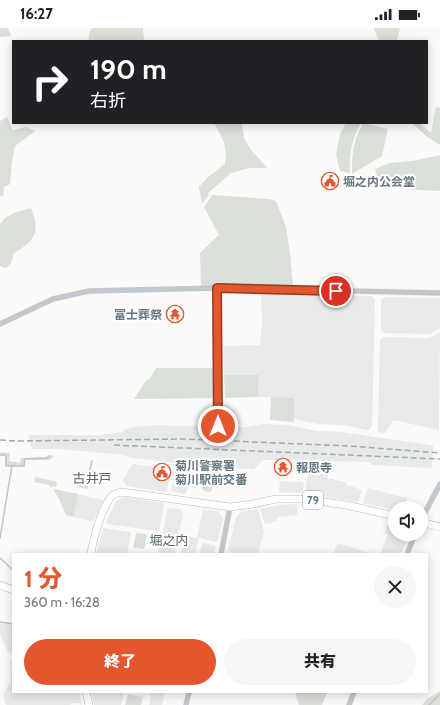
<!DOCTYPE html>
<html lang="ja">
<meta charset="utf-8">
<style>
:root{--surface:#fff;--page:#f6f6f6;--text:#202124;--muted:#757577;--accent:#e4572e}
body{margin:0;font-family:Cabin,"Noto Sans JP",sans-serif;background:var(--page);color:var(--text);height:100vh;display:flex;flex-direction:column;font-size:15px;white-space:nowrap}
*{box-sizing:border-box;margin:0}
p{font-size:13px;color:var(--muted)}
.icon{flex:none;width:22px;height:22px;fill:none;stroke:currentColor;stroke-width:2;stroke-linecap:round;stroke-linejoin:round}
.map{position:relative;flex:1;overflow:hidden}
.panel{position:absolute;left:12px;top:525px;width:416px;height:140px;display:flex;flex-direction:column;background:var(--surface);border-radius:0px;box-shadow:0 2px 10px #0003}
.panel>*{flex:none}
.top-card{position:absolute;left:12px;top:12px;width:416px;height:84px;border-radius:0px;box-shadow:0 2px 10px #0003;background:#202124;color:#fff;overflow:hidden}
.fabs{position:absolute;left:388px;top:473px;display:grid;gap:8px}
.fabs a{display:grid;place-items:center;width:40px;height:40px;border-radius:50%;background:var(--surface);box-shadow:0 2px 10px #0003;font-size:20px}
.pin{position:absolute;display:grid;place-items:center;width:34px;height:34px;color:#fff;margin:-17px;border:2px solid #fff;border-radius:50%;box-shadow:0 1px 4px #0007}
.me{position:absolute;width:44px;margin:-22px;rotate:0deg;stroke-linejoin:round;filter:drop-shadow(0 0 3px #0008)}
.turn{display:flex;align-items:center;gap:14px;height:84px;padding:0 12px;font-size:18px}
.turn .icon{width:52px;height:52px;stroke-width:2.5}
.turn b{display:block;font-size:28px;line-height:34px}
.round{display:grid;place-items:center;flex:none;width:42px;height:42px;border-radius:21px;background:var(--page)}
.headline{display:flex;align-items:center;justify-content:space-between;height:68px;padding:0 12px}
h1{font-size:24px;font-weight:800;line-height:30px;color:var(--accent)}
.cta{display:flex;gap:8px;margin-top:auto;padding:8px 12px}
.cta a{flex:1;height:46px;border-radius:24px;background:var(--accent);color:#fff;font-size:16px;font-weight:800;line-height:46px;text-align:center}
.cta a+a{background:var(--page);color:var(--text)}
.status{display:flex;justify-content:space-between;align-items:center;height:28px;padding:0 20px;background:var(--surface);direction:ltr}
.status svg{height:11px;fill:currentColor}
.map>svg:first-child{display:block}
.built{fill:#e8e9e9}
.green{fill:#dadfd7}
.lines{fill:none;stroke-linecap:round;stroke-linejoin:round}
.stream{stroke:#bbc7cb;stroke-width:1.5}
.major-casing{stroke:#b5babe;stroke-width:8}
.minor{stroke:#c3c8cc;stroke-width:5.5}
.major{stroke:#fff;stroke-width:7}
.rail{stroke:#a2aab0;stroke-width:1.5;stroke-dasharray:6 3;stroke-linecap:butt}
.route-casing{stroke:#94391e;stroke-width:10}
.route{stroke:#e4572e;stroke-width:7}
.labels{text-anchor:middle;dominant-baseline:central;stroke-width:4;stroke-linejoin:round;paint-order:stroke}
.shield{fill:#fff;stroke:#939fa8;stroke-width:1}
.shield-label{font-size:11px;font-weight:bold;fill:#657683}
.poi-label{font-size:12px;font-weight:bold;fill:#657683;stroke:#fff;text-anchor:start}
.neighbourhood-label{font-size:13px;fill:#57646e;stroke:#fff}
</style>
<div class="status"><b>16:27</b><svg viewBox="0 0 49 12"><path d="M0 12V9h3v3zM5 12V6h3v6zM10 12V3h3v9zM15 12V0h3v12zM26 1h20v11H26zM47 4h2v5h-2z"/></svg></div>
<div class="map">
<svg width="440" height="677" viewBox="0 0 440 677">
<rect width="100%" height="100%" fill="#fafaf8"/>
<path class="built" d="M261,265L371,268L375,271L372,399L368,402L343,397L318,396L294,391V370L258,369L259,347H224V318L260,317L262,293Z
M385,269L440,270V300L430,306L384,305L381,302V272Z
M440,304L439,402L393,392L386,404L381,405L378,402L380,312L383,309L429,310Z
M262,396L288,397L317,403L341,404L429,417L433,418V420L432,439L430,440L371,437V434L270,432H263L254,441L221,440L220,437L177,432V435L134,430L117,426L56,421H32L28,407H100L123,404V402L134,399L156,397L240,400Z
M133,436L170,441L171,442L167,463L165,464L126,458L123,452L131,438Z
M176,440L192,442L186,466L173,464L171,462Z
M315,445L328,447L327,450L345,454L347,457L362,462L358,474L307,466L305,464L308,446Z
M280,453L304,454L303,463L301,465L279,464Z
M368,460L407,470L405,480H395V482L363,475Z
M53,461L104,472L93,494L66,487L60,471Z
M123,469L163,475L164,477L159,502L157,503L107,496L106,494L116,473Z
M297,476L298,487L277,489V493L265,496L260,481L279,477Z
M168,480L180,481L183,486L174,526H158Z
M203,481L217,483L223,490L218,512L216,514L199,510L195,526H181L185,508L197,510Z
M258,481L264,504L258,526H240L230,524L228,522L236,489L242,483Z
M390,493L395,494V506H409L401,526H380L388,507L384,505Z
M104,500L130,504L131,506L127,526H96L103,501Z
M203,515L215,518L216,519L214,526H199L202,516Z
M338,515L373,526H333Z
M0,595L13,597V627L8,623L0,607Z
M13,631V664H79L82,677L77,675H73L70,677H6L4,672L3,666L11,653L10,634Z
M92,664H124L121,677H94Z
M151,664H165L162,677H149Z"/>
<path class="green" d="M0,0H8L11,8L0,9Z
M93,0H143L144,13H88L90,2Z
M374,0H400L397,13H379Z
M436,79L440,80V117L426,108L412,95H420L431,105Z
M7,89L13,102L26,99L35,103L15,118L12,134L10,156L4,159L3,168H0V93Z
M214,95H240L242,97L244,110L249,119L267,140H250L231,145L208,165L209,167L202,176L199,159L208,149L225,136C228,119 222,109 214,95Z
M346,95H361C352,111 349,126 350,145L340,143L336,127L340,106Z
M363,95L388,101L382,128L352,146C352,125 353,114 363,95Z
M440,127V163L404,161L378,151L375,141L389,135L413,133Z
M212,167L269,171L276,173L286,199L290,225L293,258H201L200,225L219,207L204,179Z
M31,180C41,204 35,213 14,225L11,235L6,240L0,238V196L5,190L14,185Z
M156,340H213L214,370L134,371L145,354L151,349Z
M224,347H259L258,369L225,370Z
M271,369L294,370V394L270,392Z
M0,424L10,425L9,433L20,435L21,430L46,429L49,427L54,428L50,432H25V439L5,438V428L0,427Z
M92,433L88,461L77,459L80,450L86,452L88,451Z
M207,448L214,450L212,462L210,464L204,463L200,457L202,451Z
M35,449L57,454L56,459L53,458L52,460L49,457L34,454Z
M53,461L78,466L73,489L66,487L59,471Z
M137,505L147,506L144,521L133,519L136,506Z
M440,663V677H422L427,671Z
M295,664H325L327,665L322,677H299Z
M128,666L143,669L141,677H125Z"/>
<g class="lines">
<path class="stream" d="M0,427H6V438H22L24,437L25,431L47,430L50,428
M87,453L92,433
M0,510L12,437
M0,530L13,542
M0,594L13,596
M429,677L440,666"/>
<defs>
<path id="major" d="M421,494L440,499
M91,526C93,511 102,478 113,467C116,465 119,465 122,464L230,479L253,476L276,471H302L346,477L395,488
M0,557L13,562
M86,664L89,677"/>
</defs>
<use href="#major" class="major-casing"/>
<path class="minor" d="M217,260L218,399
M0,296L53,271L89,263L217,260L440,265
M421,492L440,456
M221,526L230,479
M407,526L415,506
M186,677L189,664
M349,677L354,664"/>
<use href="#major" class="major"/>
<path class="rail" d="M0,412L17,413L184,411L349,418L440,425
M114,417L440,431"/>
</g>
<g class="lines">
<defs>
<path id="route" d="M218,398L217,260L336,263"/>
</defs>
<use href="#route" class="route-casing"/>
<use href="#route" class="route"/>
</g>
<defs>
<symbol id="civic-ring" viewBox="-11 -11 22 22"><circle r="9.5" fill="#fff" stroke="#e4572e" stroke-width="1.5"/><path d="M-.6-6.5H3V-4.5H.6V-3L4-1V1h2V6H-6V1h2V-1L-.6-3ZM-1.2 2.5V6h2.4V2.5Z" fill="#e4572e"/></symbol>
<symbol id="temple-ring" viewBox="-11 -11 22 22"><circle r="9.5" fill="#fff" stroke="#e4572e" stroke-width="1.5"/><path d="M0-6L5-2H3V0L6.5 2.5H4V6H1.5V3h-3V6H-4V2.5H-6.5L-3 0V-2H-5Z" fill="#e4572e"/></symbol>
</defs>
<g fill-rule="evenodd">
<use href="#civic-ring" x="320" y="143" width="20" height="20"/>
<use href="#temple-ring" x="165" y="276" width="20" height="20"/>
<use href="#temple-ring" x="273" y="429" width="20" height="20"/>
<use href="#civic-ring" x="152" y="434" width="20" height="20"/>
</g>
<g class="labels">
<rect class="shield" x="303" y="463" width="20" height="18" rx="3"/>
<g class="shield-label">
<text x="313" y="472">79</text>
</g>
<g class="poi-label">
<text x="343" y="153">堀之内公会堂</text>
<text x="162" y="286" text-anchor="end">富士葬祭</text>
<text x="175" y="437">菊川警察署<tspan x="175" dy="14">菊川駅前交番</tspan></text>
<text x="296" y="439">報恩寺</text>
</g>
<g class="neighbourhood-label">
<text x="92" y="450">古井戸</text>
<text x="169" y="512">堀之内</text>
</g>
</g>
</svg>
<div class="fabs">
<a><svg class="icon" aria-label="sound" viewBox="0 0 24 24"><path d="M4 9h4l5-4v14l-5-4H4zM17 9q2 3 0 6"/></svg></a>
</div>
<div class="pin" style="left:336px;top:263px;background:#d93025"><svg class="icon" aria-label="arrive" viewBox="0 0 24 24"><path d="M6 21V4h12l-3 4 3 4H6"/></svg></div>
<svg class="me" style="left:218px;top:398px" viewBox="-20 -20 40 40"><circle r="17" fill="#e4572e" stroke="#fff" stroke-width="3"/><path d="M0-11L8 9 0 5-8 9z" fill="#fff"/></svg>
<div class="top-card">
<div class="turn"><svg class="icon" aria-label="right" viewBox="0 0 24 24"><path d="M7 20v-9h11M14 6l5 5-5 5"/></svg><div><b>190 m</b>右折</div></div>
</div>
<section class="panel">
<div class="headline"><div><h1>1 分</h1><p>360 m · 16:28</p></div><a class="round"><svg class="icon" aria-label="close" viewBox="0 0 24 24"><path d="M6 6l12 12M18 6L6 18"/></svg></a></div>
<div class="cta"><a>終了</a><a>共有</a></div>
</section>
</div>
